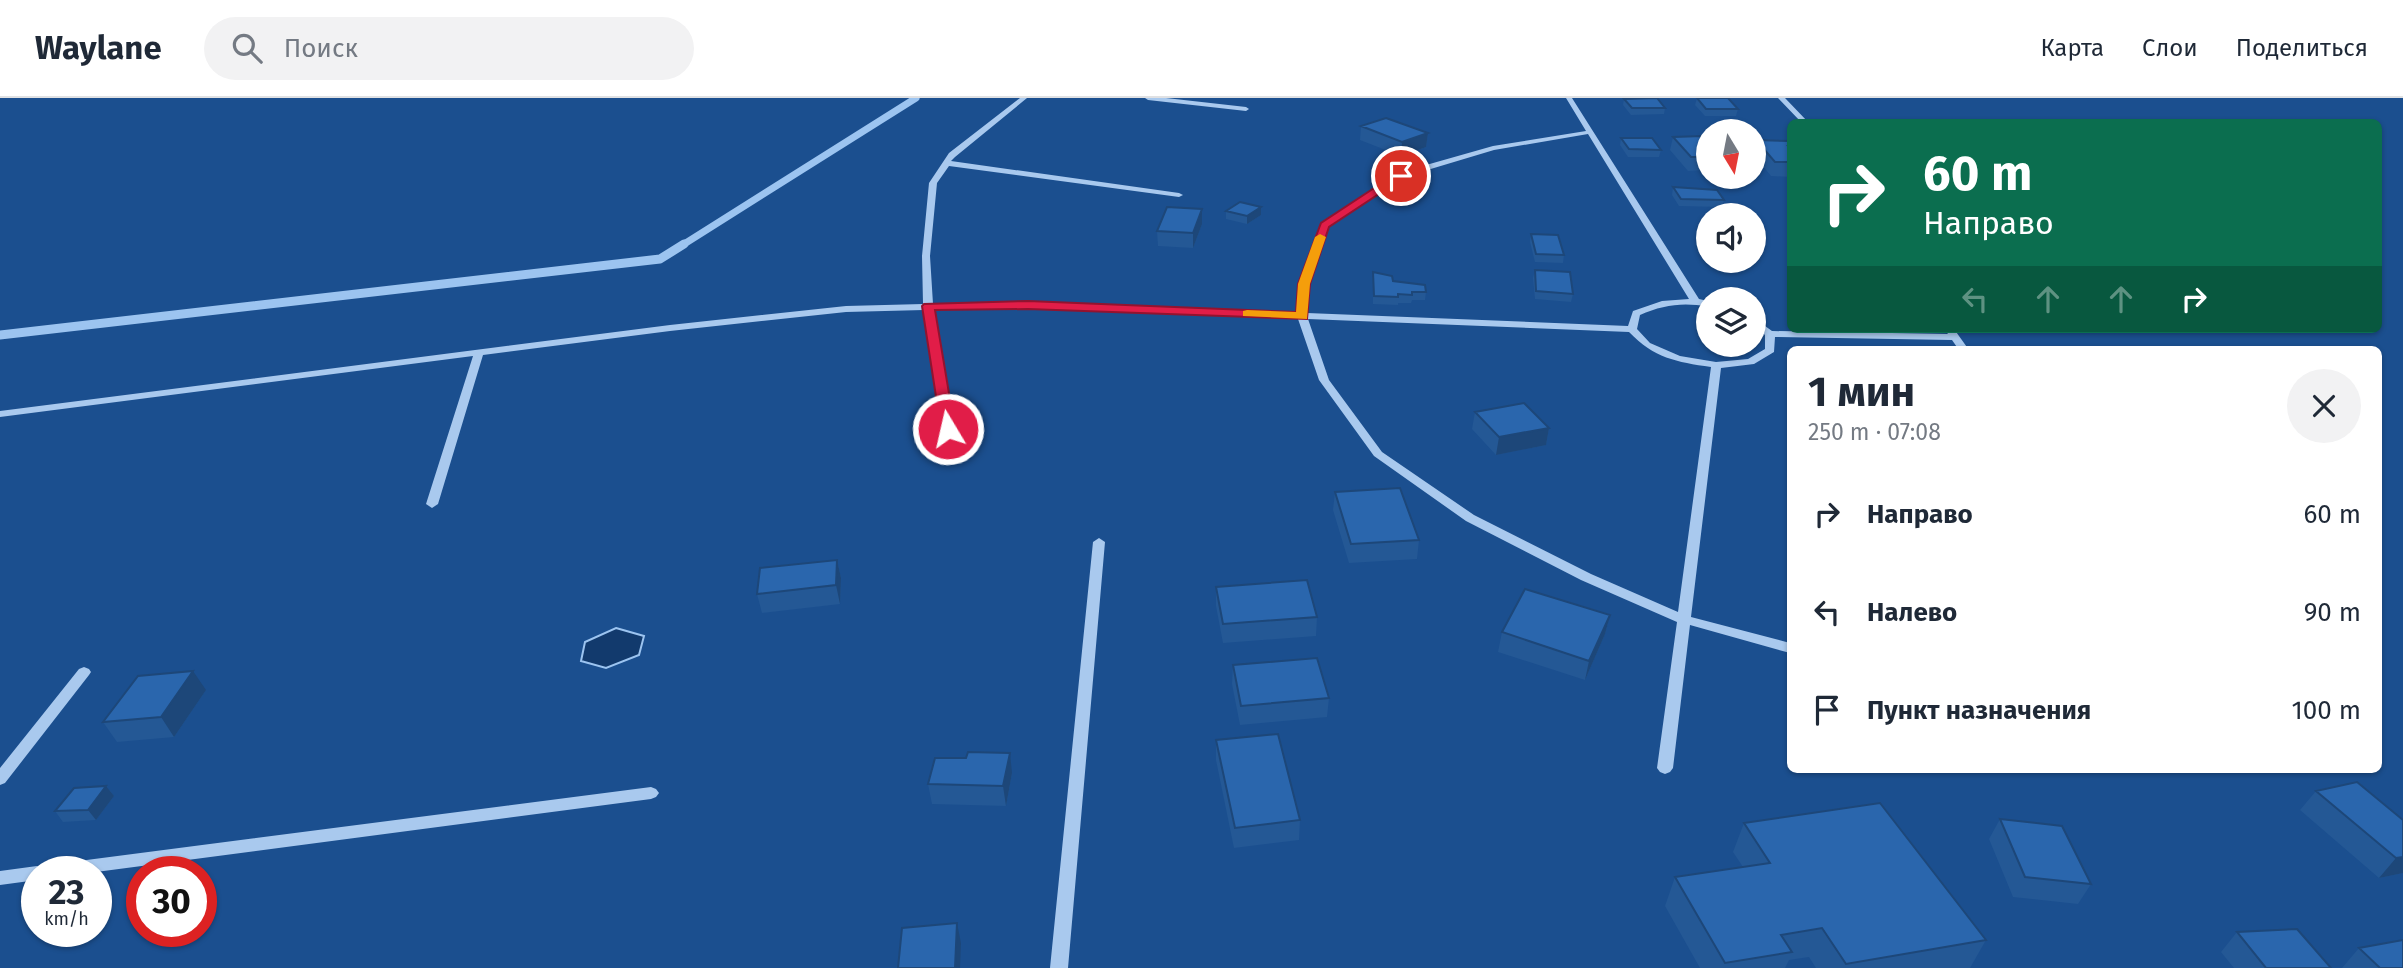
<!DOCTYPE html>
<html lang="ru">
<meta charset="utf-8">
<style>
:root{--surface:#fff;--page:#f2f2f3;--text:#1f2937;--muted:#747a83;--line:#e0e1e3}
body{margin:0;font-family:"Fira Sans",sans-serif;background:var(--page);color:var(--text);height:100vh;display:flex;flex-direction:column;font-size:26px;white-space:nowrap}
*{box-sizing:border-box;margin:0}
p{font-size:23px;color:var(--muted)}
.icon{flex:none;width:38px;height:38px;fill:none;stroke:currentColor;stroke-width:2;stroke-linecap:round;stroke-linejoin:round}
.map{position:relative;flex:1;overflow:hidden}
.panel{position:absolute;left:1787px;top:248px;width:595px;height:427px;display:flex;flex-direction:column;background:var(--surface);border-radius:10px;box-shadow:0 2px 5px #0004}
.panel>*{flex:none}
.guide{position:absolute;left:1787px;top:21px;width:595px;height:214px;border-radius:10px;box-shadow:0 2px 5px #0004;background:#0b6e4f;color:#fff;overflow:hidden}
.needle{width:46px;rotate:170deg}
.tools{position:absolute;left:1696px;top:21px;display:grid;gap:14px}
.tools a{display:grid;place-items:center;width:70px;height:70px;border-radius:50%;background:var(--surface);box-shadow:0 2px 5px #0004;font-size:35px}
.speed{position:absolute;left:21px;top:758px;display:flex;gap:14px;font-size:35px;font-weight:700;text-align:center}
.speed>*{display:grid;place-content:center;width:91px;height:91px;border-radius:50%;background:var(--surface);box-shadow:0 2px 5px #0004;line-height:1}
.speed small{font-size:18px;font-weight:400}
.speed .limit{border:10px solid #d22;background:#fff;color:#111}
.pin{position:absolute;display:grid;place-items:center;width:60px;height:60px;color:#fff;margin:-30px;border:4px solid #fff;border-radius:50%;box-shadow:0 2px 7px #0007}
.me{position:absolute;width:77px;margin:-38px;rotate:351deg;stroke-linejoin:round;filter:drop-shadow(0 0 5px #0008)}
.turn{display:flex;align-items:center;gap:24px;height:147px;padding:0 21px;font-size:32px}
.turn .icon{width:91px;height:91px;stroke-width:2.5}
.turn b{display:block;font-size:49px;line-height:60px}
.lanes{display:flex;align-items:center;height:66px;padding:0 21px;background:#0003;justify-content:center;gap:35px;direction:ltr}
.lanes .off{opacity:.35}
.round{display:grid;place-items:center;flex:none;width:74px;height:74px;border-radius:37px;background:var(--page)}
.summary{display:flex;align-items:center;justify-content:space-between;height:119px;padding:0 21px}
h1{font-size:42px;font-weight:700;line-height:52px}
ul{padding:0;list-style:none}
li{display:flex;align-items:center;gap:21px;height:98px;padding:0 21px}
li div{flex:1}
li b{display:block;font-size:26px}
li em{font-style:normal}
header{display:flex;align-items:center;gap:42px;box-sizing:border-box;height:98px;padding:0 35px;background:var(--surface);border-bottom:2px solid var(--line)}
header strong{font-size:33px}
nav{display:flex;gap:38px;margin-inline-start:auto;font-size:24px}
.search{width:490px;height:63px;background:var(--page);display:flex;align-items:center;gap:18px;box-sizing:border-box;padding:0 24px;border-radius:38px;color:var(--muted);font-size:26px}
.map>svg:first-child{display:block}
.water{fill:#123a6d;stroke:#9cc4f0;stroke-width:2}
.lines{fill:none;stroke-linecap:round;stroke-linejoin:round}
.stream-far1{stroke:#9cc4f0;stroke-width:7}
.stream{stroke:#9cc4f0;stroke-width:9}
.minor{fill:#a9c9ee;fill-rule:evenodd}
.wall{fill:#245895}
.shaded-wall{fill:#1d4779}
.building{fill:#2a66ad;stroke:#1d4779;stroke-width:2}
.route{fill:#e11d48;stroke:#92132f;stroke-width:2}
.slow{fill:#f59e0b}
</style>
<header>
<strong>Waylane</strong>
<div class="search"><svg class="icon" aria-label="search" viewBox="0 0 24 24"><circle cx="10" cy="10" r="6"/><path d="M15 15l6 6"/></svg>Поиск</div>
<nav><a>Карта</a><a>Слои</a><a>Поделиться</a></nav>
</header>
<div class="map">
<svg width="2403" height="870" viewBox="0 0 2403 870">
<rect width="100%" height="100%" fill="#1b4f8f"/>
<path class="water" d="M616,530L644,538L639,557L606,570L581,563L585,544Z"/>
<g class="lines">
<path class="stream-far1" d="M681,148L916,0"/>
<path class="stream" d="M0,237L660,161L684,146"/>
<path class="minor" d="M1020,0H1027L955,59L951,63L1179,95L1183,97L1179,99L949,68L937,85L930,158L933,206L1028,204L1297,215L1299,186L1322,125L1398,75L1493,48L1586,33L1566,0H1572L1699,201L1708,203V209C1684,204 1663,207 1640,217L1637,231L1650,245L1680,258L1716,264L1748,261L1765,251V237L1754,227V220L1772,233L1948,236L1944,231H1954L1969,252H1959L1952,242L1775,239L1774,254L1754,266L1721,270L1691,519L1790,545V555L1690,527L1673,670L1670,674L1665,676L1660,674L1657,670L1677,524L1581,482L1466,423L1374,358L1319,282L1298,221L1028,210L933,212L953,331L948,334L943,331L924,212L846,214L670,233L483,257L438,406L432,410L426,406L473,258L0,319V313L670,227L846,208L923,206L922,158L929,85L949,55ZM1588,36L1689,201L1662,203L1633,213L1628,228L1307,215L1309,186L1329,128L1404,79L1494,52ZM1308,221L1629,234C1654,260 1676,264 1711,269L1678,514L1591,476L1474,417L1382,354L1329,282Z
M1145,0H1166L1246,9L1249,11L1246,13L1148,2Z
M1778,0H1785L1808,24H1801Z
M1099,440L1105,444L1068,870H1050L1093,444Z
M84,569L89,571L91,574L89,577L5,685L0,687V670L79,571Z
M651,689L656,691L659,695L656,699L651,701L96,774H37V782L0,787V773L37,768L42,770L48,767Z"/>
</g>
<path class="wall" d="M1697,0L1738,11L1736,18H1705L1695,7Z
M1624,1L1665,10L1664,16L1631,17L1623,7Z
M1361,28L1428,35L1426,49L1401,58L1360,42Z
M1673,39L1708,44V72L1688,73L1670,52Z
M1621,40L1661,52L1659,59H1628L1620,47Z
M1756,42L1790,43V79L1771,78L1754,57Z
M1673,89L1724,102L1722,109L1679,108L1672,97Z
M1261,109V117L1247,126L1226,121V113Z
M1202,126L1193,150L1158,148L1157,133Z
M1531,136L1564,157L1563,165L1535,164L1530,144Z
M1535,172L1573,196L1571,204L1535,201L1533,180Z
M1373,174L1393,183L1426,194L1425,202H1412L1411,205H1398V207L1373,206Z
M1475,314L1549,330L1546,347L1496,357L1472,331Z
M1335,394L1419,442L1417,461L1349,465L1333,412Z
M837,462L841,480L840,506L762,515L757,496Z
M1216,489L1317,519L1316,538L1223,545L1216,508Z
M1610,517L1605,536L1585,582L1498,554L1502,534Z
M1233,567L1329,600L1327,619L1240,627L1232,586Z
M206,592L174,639L117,644L103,624Z
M1216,642L1300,722L1299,742L1234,750L1216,662Z
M1012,675L1006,708L932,706L928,686Z
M106,688L114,698L96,722L63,724L55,713Z
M2316,693L2403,722V775L2379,780L2300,712Z
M2000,721L2091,786L2078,806L2013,799L1989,741Z
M1744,725L1986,842L1970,870H1816L1809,859L1789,862L1785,870H1700L1665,808L1675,779L1743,769L1733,754Z
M2237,834L2331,870H2234L2221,854Z
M2359,850L2403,870H2342Z"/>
<path class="shaded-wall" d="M1428,35L1426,49L1401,58L1402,44Z
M1261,109V117L1247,126V118Z
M1202,111V126L1193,150V135Z
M1549,330L1546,347L1496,357L1499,339Z
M837,462L841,480L840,506L836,487Z
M1610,517L1605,536L1585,582L1589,563Z
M193,573L206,592L174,639L161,619Z
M1010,655L1012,675L1006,708L1003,688Z
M106,688L114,698L96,722L88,712Z
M2403,759V775L2379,780L2396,760Z
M957,825L961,845L960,870H955Z"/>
<path class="building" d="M1657,0L1665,10H1632L1624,1Z
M1697,0H1728L1738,11H1706Z
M1386,20L1428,35L1402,44L1361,28Z
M1703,38L1708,44V59H1691L1673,39Z
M1621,40H1652L1661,52L1629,51Z
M1756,42L1790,43V48H1788L1790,51V64H1775Z
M1673,89L1717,92L1724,102L1681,101Z
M1240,104L1261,109L1247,118L1226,113Z
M1167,109L1202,111L1193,135L1157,133Z
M1531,136L1558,137L1564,157L1536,156Z
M1535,172L1570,174L1573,196L1536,193Z
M1373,174L1392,178L1393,183L1425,187L1426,194H1412V197L1398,196V199L1374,198Z
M1524,305L1549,330L1499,339L1475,314Z
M1400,390L1419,442L1351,446L1335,394Z
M837,462L836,487L757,496L760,470Z
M1307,482L1317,519L1223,526L1216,489Z
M1525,491L1610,517L1589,563L1502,534Z
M1317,560L1329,600L1241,608L1233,567Z
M193,573L161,619L103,624L138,578Z
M1278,636L1300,722L1235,730L1216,642Z
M968,654L1010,655L1003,688L928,686L935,660H966Z
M2357,684L2403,722V759L2396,760L2316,693Z
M106,688L88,712L55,713L74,690Z
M1880,705L1986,842L1846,866L1822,830L1781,837L1792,854L1725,865L1675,779L1770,765L1744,725Z
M2000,721L2062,728L2091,786L2025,779Z
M957,825L955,870H898L902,830Z
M2297,831L2331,870H2266L2237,834Z
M2403,842V870H2380L2359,850Z"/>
<path class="route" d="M1397,75L1406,78L1329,129L1310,186L1307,221L1028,211L935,212L955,331L948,335L941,331L922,208L924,206L1028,203L1296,214L1298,186L1321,125Z"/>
<path class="slow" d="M1320,136L1326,139L1310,186L1307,221L1243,218V213L1247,212L1296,214L1298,186L1315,139Z"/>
</svg>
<div class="tools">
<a><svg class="needle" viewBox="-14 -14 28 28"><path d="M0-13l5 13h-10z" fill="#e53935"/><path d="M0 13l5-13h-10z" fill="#747a83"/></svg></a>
<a><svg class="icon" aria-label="sound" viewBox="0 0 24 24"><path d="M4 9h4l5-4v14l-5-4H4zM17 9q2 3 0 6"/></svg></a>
<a><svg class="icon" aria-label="layers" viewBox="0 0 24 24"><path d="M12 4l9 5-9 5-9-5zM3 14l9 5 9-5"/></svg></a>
</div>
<div class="speed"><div>23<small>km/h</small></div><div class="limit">30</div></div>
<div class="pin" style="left:1401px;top:78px;background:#d93025"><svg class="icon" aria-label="arrive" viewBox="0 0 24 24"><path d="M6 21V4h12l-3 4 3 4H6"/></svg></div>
<svg class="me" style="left:948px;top:331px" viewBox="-20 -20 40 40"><circle r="17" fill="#e11d48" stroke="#fff" stroke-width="3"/><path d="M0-11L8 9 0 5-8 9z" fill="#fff"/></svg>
<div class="guide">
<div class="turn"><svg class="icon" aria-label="right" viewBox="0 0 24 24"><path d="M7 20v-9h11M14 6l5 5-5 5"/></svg><div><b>60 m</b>Направо</div></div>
<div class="lanes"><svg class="icon off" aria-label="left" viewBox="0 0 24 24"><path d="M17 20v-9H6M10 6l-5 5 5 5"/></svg><svg class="icon off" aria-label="ahead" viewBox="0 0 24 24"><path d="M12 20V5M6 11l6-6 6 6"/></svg><svg class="icon off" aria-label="ahead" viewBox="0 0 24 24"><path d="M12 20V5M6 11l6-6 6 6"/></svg><svg class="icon" aria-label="right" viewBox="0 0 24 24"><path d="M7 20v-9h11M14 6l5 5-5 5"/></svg></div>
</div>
<section class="panel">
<div class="summary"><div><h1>1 мин</h1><p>250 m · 07:08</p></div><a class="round"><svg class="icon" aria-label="close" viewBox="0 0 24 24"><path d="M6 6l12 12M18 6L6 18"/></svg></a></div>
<ul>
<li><svg class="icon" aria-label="right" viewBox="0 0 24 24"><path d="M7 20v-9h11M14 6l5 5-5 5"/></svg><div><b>Направо</b></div><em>60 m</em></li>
<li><svg class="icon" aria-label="left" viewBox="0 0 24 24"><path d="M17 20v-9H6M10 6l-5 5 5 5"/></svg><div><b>Налево</b></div><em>90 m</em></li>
<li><svg class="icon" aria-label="arrive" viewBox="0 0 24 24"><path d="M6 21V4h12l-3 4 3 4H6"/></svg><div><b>Пункт назначения</b></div><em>100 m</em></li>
</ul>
</section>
</div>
